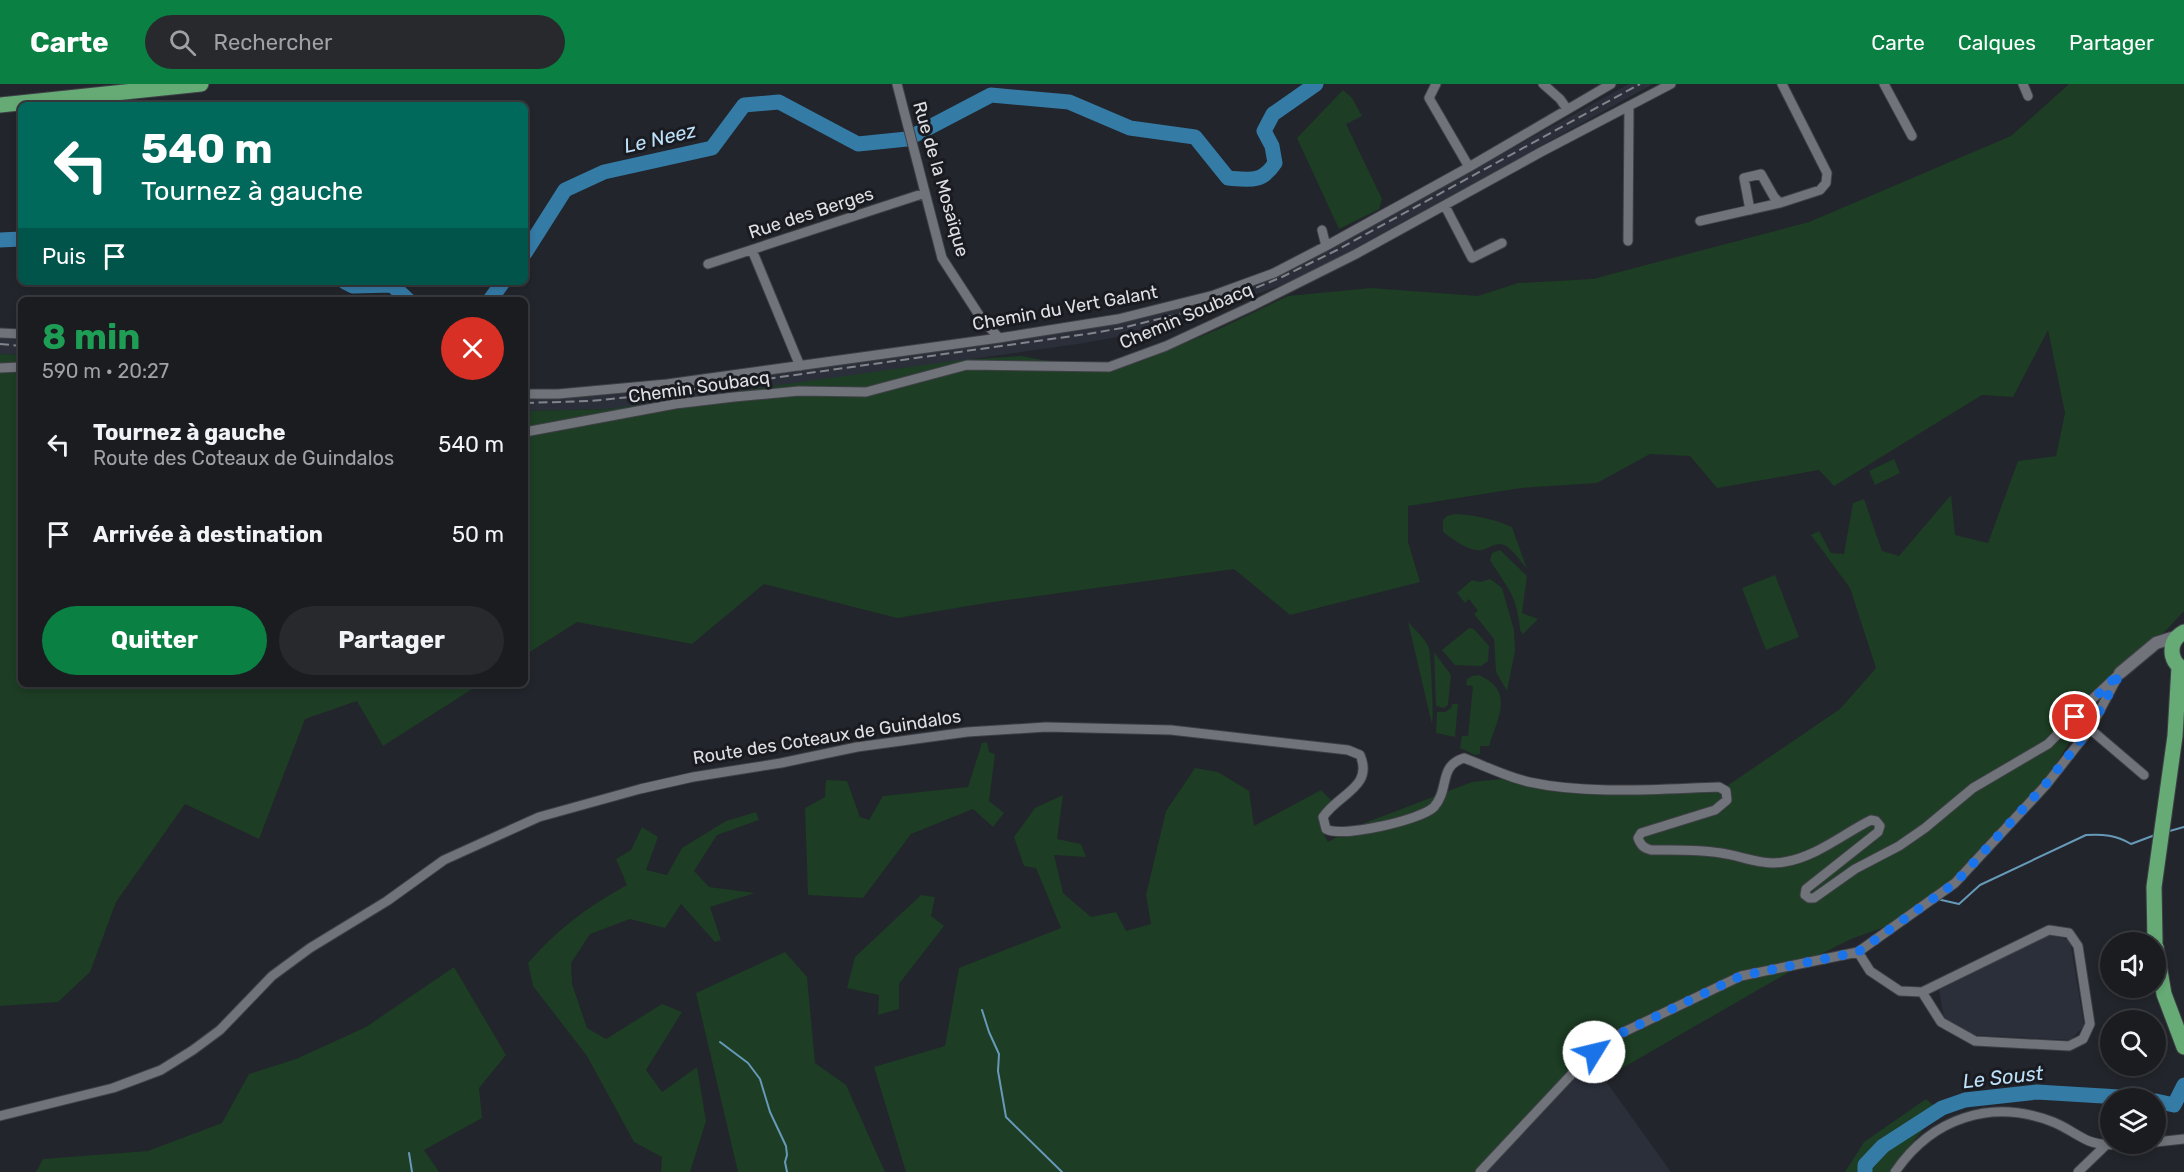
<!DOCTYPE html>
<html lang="fr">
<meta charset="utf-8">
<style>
:root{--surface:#1a1c20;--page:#27292d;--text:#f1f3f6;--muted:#9fa1a5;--line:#383a3e;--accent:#0b8043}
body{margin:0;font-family:Rubik,sans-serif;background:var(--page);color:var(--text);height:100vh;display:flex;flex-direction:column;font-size:22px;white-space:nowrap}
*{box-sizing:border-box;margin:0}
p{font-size:20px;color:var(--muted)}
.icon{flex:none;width:33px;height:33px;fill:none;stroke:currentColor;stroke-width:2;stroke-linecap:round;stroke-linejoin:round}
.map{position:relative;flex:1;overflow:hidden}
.drawer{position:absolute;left:18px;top:213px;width:510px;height:390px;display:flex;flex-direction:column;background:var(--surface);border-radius:9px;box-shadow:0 3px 9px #0003,0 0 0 2px var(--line)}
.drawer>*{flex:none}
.banner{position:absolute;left:18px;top:18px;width:510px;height:183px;border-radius:9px;box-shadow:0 3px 9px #0003,0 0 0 2px var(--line);background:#00695c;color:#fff;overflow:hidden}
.fabs{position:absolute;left:2100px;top:848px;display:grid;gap:12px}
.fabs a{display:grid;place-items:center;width:66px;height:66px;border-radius:50%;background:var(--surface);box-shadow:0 3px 9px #0003,0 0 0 2px var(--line);font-size:30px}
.pin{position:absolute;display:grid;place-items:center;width:51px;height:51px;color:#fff;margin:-26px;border:3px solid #fff;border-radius:50%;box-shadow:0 2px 6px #0007}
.me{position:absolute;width:66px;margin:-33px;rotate:54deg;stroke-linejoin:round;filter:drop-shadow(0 0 4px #0008)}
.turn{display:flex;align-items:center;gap:21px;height:126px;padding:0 24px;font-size:27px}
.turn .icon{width:78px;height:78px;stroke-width:2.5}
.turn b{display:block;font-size:42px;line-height:51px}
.then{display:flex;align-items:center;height:57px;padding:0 24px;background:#0003;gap:12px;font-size:22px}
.round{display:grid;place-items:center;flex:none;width:63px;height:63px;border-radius:32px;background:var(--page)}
.summary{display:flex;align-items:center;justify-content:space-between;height:102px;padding:0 24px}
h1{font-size:36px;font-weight:700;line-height:45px;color:#1e9e55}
.action{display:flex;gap:12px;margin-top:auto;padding:12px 24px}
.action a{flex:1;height:69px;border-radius:36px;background:var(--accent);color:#fff;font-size:24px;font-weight:700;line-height:69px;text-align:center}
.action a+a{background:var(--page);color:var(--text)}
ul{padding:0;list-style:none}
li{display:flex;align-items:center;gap:18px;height:90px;padding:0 24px}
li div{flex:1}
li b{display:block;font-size:22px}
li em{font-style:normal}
header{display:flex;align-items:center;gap:36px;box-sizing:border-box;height:84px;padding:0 30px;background:var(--accent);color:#fff}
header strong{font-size:28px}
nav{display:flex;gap:33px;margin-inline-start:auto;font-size:21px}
.search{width:420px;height:54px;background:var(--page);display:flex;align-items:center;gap:15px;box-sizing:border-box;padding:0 21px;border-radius:33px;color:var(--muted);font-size:22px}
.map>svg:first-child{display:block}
.built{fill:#2a2f3a}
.green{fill:#1d3d24}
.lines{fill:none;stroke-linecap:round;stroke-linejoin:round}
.stream{stroke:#6799b9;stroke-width:2}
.river{stroke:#347ba6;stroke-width:15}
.minor-casing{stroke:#3e4045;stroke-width:11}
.tertiary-casing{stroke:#3e4045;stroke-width:14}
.primary-casing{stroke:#3e4045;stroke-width:17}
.minor{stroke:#70737a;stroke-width:9}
.tertiary{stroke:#70737a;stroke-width:12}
.primary{stroke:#66ab76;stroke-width:15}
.rail{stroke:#82848a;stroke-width:2;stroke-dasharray:9 4.5;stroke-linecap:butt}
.route{stroke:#1a73e8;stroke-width:10;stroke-dasharray:0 18}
.labels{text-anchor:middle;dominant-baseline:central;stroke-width:6;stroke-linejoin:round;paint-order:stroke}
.street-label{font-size:18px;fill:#dfe0e5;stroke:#191b21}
.water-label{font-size:20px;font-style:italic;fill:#bee1fa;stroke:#191b21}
</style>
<header>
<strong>Carte</strong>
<div class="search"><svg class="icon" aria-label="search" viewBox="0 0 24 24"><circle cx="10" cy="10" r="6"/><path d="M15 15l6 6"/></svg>Rechercher</div>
<nav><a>Carte</a><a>Calques</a><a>Partager</a></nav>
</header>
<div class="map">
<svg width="2184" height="1088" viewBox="0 0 2184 1088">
<rect width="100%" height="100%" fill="#22252b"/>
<path class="built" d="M1629,0H1653L1330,178L1281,201L1196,233L1123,252L1078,260L651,320L608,325L525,327V314L609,311L670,305L1083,245L1121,239L1176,226L1283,188L1313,174Z
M0,254L21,256V271L0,270Z
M2049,851L2070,856L2084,942L2070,956L1973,951L1944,934L1939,906Z
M1592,978L1671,1088H1475L1523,1040Z"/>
<path class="green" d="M2069,0H2184V527L2158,555L2111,591L2049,691L1953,799L1904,836L1851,855L1817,872L1605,994L1592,978L1523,1040L1475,1088H906L874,983L945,962L959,884L1061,844L1036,784L1024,782L1014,753L1035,724L1063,711L1057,755L1081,760L1086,773L1054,771L1063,809L1091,833L1116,828L1126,847L1151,840L1146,811L1166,727L1195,684L1218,688L1249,707L1254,742L1321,706L1331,716L1320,743L1328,758L1357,742L1472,698L1502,695L1576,709L1724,704L1840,625L1876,584L1850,504L1811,451L1819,447L1831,469L1844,470L1853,419L1864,415L1882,467L1899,472L1951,411L1955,451L1988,459L2018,377L2056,372L2065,329L2048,246L2013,313L1982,311L1834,402L1819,386L1717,404L1690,372L1650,370L1597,399L1521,404L1408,422V458L1420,498L1290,531L1234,485L986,519L897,534L764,500L692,560L577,538L525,571V327L608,325L960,276L1021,272L1102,287L1139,278L1219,245L1288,212L1371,204L1478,212L1518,199L1593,195L1809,138L2011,52Z
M1343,6L1352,14L1362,32L1346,40L1382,115L1379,125L1339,145L1297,54Z
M0,270L21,271V600H480L383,662L357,617L305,635L259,755L185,720L116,818L90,888L58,918L0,922Z
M1894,375L1900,389L1875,401L1869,387Z
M1455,430C1475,431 1494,435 1512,443L1527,485C1521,478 1512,464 1504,461C1495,458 1489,465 1481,466C1470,468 1452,455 1443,448V436L1447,432Z
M1500,466L1527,492L1522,529L1538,535L1523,550L1520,546C1517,510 1507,504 1490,476L1492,469Z
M1775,491L1799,553L1766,566L1742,504Z
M1490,495L1502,504L1514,546L1515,567L1507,607L1496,588L1494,555L1474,530L1478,527L1469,515L1465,519L1457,509L1472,496L1480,498Z
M1408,538C1414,545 1426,555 1429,564C1431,573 1434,631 1432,640Z
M1469,544L1474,545L1489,562L1488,577L1481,582L1455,581L1442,566Z
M1434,568L1451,591L1448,621L1444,624L1436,622Z
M1479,591C1515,607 1498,633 1489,662H1480V670L1475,671L1460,664L1462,652H1468L1473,602L1466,601L1467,595L1472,592Z
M1452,620H1458L1455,653L1436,649L1437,628H1445L1451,624Z
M987,658L989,668L995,670L989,717L1004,729L993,743L973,725L911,750L863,814L808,811L805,724L825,713L826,696L847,697L860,733L869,736L883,712L968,703L982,659Z
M756,728L759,736L717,751L694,787L709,803L755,809L710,823L721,856L715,858L681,820L665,844L630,835L590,850L571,879L572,900L587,944L606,955L662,920L682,928L646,986L662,1008L697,983L706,1037L690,1088H661L662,1073L634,1058L587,972L533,902L528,879C560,843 586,824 627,801L616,775L631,766L642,743L658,753L646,786L667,791L682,764L726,737Z
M921,811L935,813L931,832L944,842L899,900V925L878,931L879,911L847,904L855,873Z
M785,868L807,893L815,979L846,1001L885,1088H738L696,909Z
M454,883L506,971L479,1004L482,1034L424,1066L439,1088H36L43,1075L148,1067L222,1039L249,990L296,975L366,943Z
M1926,1015L1939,1026L1889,1088H1845L1864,1058Z"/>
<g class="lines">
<path class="stream" d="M2166,748L2184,743
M1937,815L1959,820L1980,801L2086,751C2103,750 2116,751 2131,760L2155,751
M982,926L989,948L999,970L998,987L1006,1033L1062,1088
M720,958L748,979L760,995L770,1028L786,1062L787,1071L785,1078L787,1088
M409,1069L412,1088"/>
<path class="river" d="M0,156L21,155
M525,169L565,106L604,88L712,64L744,21L779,18L858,60L907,55L991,11L1069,18L1130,44L1195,53L1228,94C1250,96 1262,99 1275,79L1272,62L1264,47L1273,30L1316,0
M345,198L353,202L392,201L408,216
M490,216L503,198
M2156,1017L2174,1021L2184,1001
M1865,1088V1081L1883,1062L1942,1024L1965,1016L2037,1008L2136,1014"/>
<defs>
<path id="minor" d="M897,0L942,174L981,234L999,254
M1436,0L1429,14L1469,83
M1543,0L1560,15L1567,25
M1884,0L1912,52
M2023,0L2028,12
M1445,122L1472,174L1502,159
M1750,126L1744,94L1761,90L1774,113L1780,119
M1700,137L1780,119L1820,106L1826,99L1827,89L1782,0
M1322,146L1326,162
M1628,157L1629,22
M752,166L800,282
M708,180L925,109
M0,249L21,250
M0,284L21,283
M525,310H558L667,300L999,254L1118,235L1214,211L1274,189L1326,162L1469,83L1611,0
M525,348L675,320L734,313L799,307L866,308L967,281L1109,283L1166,262L1250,223L1356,170L1541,68L1671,0
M2090,645L2144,691
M1858,868L1870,887L1900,907L1922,908L2049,846L2069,849L2078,862L2090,940L2083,955L2069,962L1975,957L1941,938L1922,908
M0,1032L113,1004L161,986L193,966L220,946L272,892L310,864L387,817L444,776L539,733L640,705L693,693L781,679L857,663L967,648L1046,643L1171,646L1348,666L1360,671C1374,703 1338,710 1323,733L1326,745C1342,754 1421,736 1434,723C1450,705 1438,682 1464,674C1485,682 1507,693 1529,698C1589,711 1658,705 1719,703L1726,707L1727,716L1715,726L1641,749L1638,754C1641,762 1644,764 1651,766C1674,766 1698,765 1721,769C1742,772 1763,782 1784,778C1816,773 1843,750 1871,736L1876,737L1880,742L1878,748L1806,805L1805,811L1809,814H1814L1855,785L1899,762L1925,744L1973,704L2048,660L2088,619L2120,589
M2156,1058L2184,1055
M1480,1088L1569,993L1607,956L1741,892L1858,868L1955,799L2046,701L2090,645L2116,596
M1895,1088C1932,1034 1991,1014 2053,1038C2066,1043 2077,1052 2089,1057C2104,1063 2121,1060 2135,1059
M2078,1088L2106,1061"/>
<path id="tertiary" d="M2120,589L2156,559L2178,552"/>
<path id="primary" d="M0,21L201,0
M2184,548C2168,557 2168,576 2184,586
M2155,858L2154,803L2175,652L2179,583
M2156,863L2164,910L2184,963"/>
</defs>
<use href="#minor" class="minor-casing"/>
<use href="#tertiary" class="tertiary-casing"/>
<use href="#primary" class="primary-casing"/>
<use href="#minor" class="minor"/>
<use href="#tertiary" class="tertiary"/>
<use href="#primary" class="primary"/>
<path class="rail" d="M0,260L21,262
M525,319L591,317L659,310L1087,250L1122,244L1187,228L1231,214L1282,193L1337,166L1640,0"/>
</g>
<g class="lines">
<path class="route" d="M1594,968L1607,956L1741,892L1858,868L1955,799L2046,700L2090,645L2120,589L2075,633"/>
</g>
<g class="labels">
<g class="street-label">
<text transform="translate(941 95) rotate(74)">Rue de la Mosaïque</text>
<text transform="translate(811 129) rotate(-18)">Rue des Berges</text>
<text transform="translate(1065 224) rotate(-10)">Chemin du Vert Galant</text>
<text transform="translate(1186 232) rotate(-23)">Chemin Soubacq</text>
<text transform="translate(699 303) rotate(-8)">Chemin Soubacq</text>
<text transform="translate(827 653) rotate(-9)">Route des Coteaux de Guindalos</text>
</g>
<g class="water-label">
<text transform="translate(660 54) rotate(-13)">Le Neez</text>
<text transform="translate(2003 993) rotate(-6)">Le Soust</text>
</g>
</g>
</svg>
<div class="fabs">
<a><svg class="icon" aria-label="sound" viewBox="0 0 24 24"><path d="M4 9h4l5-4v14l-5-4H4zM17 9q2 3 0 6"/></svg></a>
<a><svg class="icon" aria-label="search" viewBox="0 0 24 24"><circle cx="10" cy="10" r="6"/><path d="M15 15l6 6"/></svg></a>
<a><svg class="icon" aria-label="layers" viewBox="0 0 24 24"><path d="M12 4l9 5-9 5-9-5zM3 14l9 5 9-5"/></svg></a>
</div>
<div class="pin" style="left:2075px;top:633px;background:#d93025"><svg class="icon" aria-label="arrive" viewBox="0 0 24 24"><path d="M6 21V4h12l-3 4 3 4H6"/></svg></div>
<svg class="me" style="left:1594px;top:968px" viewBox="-20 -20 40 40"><circle r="19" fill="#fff"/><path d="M0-13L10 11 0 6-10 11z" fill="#1a73e8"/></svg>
<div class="banner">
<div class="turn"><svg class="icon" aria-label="left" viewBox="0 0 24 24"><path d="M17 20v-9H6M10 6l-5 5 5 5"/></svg><div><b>540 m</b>Tournez à gauche</div></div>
<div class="then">Puis<svg class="icon" aria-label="arrive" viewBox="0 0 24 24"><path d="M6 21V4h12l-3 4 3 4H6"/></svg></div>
</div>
<section class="drawer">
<div class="summary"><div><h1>8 min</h1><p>590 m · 20:27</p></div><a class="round" style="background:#d93025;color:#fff"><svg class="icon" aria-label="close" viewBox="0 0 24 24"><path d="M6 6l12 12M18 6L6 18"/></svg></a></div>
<ul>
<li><svg class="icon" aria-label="left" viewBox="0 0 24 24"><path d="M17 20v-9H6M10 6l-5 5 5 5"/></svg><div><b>Tournez à gauche</b><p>Route des Coteaux de Guindalos</p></div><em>540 m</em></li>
<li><svg class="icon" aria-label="arrive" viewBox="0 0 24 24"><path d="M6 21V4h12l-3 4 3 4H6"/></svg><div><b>Arrivée à destination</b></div><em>50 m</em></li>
</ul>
<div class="action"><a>Quitter</a><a>Partager</a></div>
</section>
</div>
